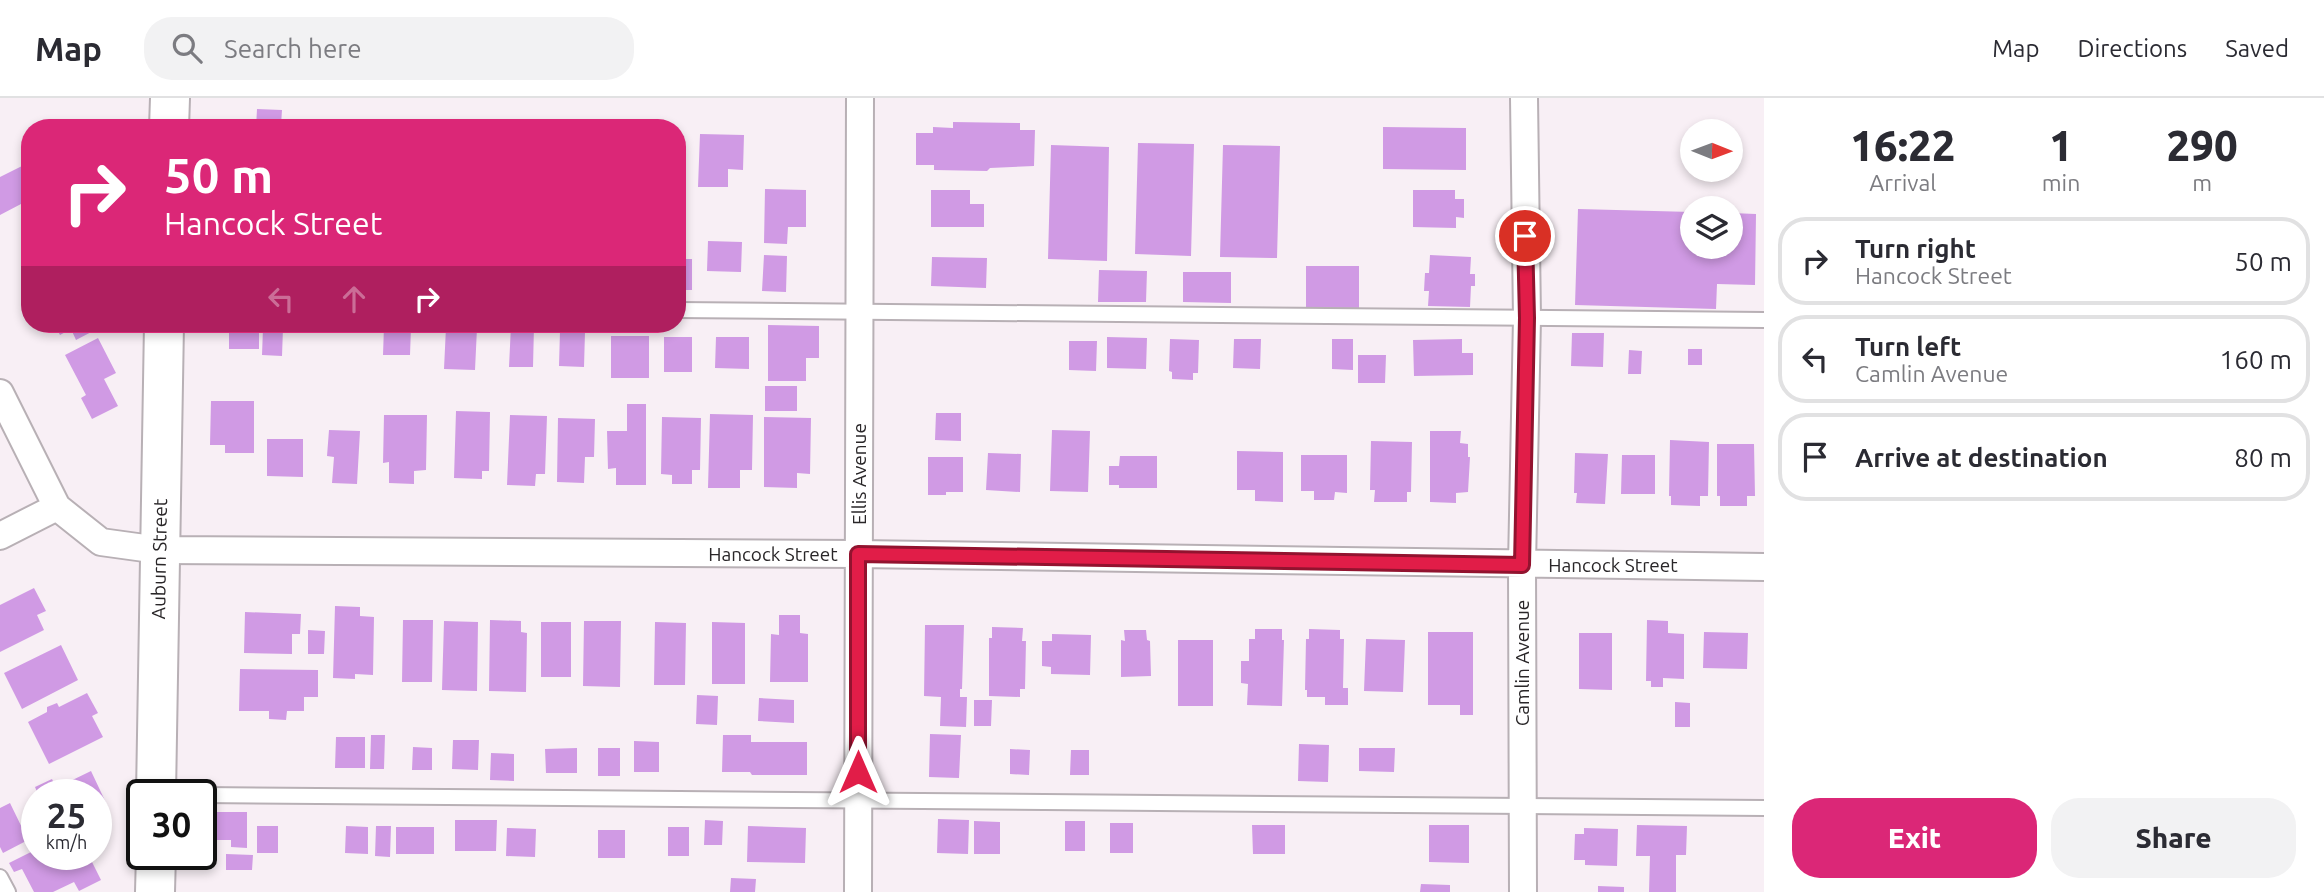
<!DOCTYPE html>
<style>
:root{--surface:#fff;--page:#f2f2f3;--text:#2b2b33;--muted:#7c7c81;--line:#e1e1e2;--accent:#db2777}
body{margin:0;font-family:Ubuntu,sans-serif;background:var(--page);color:var(--text);height:100vh;display:flex;flex-direction:column;font-size:26px;white-space:nowrap}
*{box-sizing:border-box;margin:0}
p{font-size:23px;color:var(--muted)}
.icon{flex:none;width:38px;height:38px;fill:none;stroke:currentColor;stroke-width:2;stroke-linecap:round;stroke-linejoin:round}
.map{position:relative;flex:1;overflow:hidden}
.sheet{display:flex;flex-direction:column;background:var(--surface);width:560px}
.sheet>*{flex:none}
.guide{position:absolute;left:21px;top:21px;width:665px;height:214px;border-radius:28px;box-shadow:0 4px 10px #0003;background:#db2777;color:#fff;overflow:hidden}
.needle{width:46px;rotate:91deg}
.tools{position:absolute;left:1680px;top:21px;display:grid;gap:14px}
.tools a{display:grid;place-items:center;width:63px;height:63px;border-radius:50%;background:var(--surface);box-shadow:0 4px 10px #0003;font-size:35px}
.speed{position:absolute;left:21px;top:681px;display:flex;gap:14px;font-size:35px;font-weight:700;text-align:center}
.speed>*{display:grid;place-content:center;width:91px;height:91px;border-radius:50%;background:var(--surface);box-shadow:0 4px 10px #0003;line-height:1}
.speed small{font-size:18px;font-weight:400}
.speed .limit{border:4px solid #111;border-radius:10px;background:#fff;color:#111}
.pin{position:absolute;display:grid;place-items:center;width:60px;height:60px;color:#fff;margin:-30px;border:4px solid #fff;border-radius:50%;box-shadow:0 2px 7px #0007}
.me{position:absolute;width:77px;margin:-38px;rotate:0deg;stroke-linejoin:round;filter:drop-shadow(0 0 5px #0008)}
.turn{display:flex;align-items:center;gap:24px;height:147px;padding:0 28px;font-size:32px}
.turn .icon{width:91px;height:91px;stroke-width:2.5}
.turn b{display:block;font-size:49px;line-height:60px}
.lanes{display:flex;align-items:center;height:66px;padding:0 28px;background:#0003;justify-content:center;gap:35px;direction:ltr}
.lanes .off{opacity:.35}
.eta{display:flex;justify-content:space-evenly;align-items:center;height:119px;text-align:center}
.eta b{font-size:42px;font-weight:800;line-height:49px}
.cta{display:flex;gap:14px;margin-top:auto;padding:14px 28px}
.cta a{flex:1;height:80px;border-radius:28px;background:var(--accent);color:#fff;font-size:28px;font-weight:800;line-height:80px;text-align:center}
.cta a+a{background:var(--page);color:var(--text)}
ul{padding:0;list-style:none}
li{display:flex;align-items:center;gap:21px;height:88px;margin:0 14px 10px;padding:0 14px;border:4px solid var(--line);border-radius:28px}
li div{flex:1}
li b{display:block;font-size:26px}
li em{font-style:normal}
header{display:flex;align-items:center;gap:42px;box-sizing:border-box;height:98px;padding:0 35px;background:var(--surface);border-bottom:2px solid var(--line)}
header strong{font-size:33px}
nav{display:flex;gap:38px;margin-inline-start:auto;font-size:24px}
.search{width:490px;height:63px;background:var(--page);display:flex;align-items:center;gap:18px;box-sizing:border-box;padding:0 24px;border-radius:28px;color:var(--muted);font-size:26px}
main{display:flex;flex:1;min-height:0}
.map>svg:first-child{display:block}
.building{fill:#d09ae4}
.lines{fill:none;stroke-linecap:round;stroke-linejoin:round}
.lane-casing{stroke:#b8b0b5;stroke-width:18}
.street-casing{stroke:#b8b0b5;stroke-width:30}
.secondary-casing{stroke:#b8b0b5;stroke-width:42}
.lane{stroke:#fff;stroke-width:14}
.street{stroke:#fff;stroke-width:26}
.secondary{stroke:#fff;stroke-width:38}
.route-casing{stroke:#92132f;stroke-width:18}
.route{stroke:#e11d48;stroke-width:12}
.labels{text-anchor:middle;dominant-baseline:central;stroke-width:7;stroke-linejoin:round;paint-order:stroke}
.street-label{font-size:19px;fill:#292628;stroke:#fff}
</style>
<header>
<strong>Map</strong>
<div class="search"><svg class="icon" aria-label="search" viewBox="0 0 24 24"><circle cx="10" cy="10" r="6"/><path d="M15 15l6 6"/></svg>Search here</div>
<nav><a>Map</a><a>Directions</a><a>Saved</a></nav>
</header>
<main>
<div class="map">
<svg width="1764" height="794" viewBox="0 0 1764 794">
<rect width="100%" height="100%" fill="#f8eff5"/>
<path class="building" d="M257,11L282,12L281,27L302,28V30H256Z
M953,24L1020,25V32H1035L1034,68L990,70L987,73L934,72V67H916V35H933V29L953,30Z
M1383,29L1466,30V72L1383,71Z
M700,36L744,37L743,72L728,71V89H698Z
M1138,45L1194,46L1191,158L1135,156Z
M1051,47L1109,49L1107,163L1048,161Z
M1223,47L1280,48L1277,160L1220,159Z
M30,64V109L24,112L21,106L0,117V79Z
M765,91L806,92V129H788L787,146L764,145Z
M931,92H970V106H984V129H931Z
M1413,92H1455V101H1464V120L1456,119V130L1413,129Z
M1578,111L1692,114V149H1731V115L1756,116L1755,187L1717,186L1716,211L1575,207Z
M708,143L742,144L741,174L707,173Z
M764,157L787,158L786,194L762,193Z
M1430,157L1471,159L1470,176H1475V188H1471L1470,209L1428,208L1429,193H1424L1425,175H1429Z
M932,159L987,160L986,190L931,188Z
M677,161H692V192H677Z
M1306,168H1359V210H1306Z
M1099,172L1147,173L1146,204H1098Z
M1183,174H1231V205L1183,204Z
M54,226H94L97,231L76,242L71,231L60,237Z
M229,226H259V251H229Z
M511,227L534,228L533,269H509Z
M768,227L819,228V260H806V283H768Z
M384,228L411,229L410,257H383Z
M446,229L477,230L475,272L444,271Z
M263,230H283L282,258L262,257Z
M560,233L585,234L584,269L559,268Z
M1572,235H1604L1603,269L1571,268Z
M611,238H649V280H611Z
M664,239H692V274H664Z
M716,239H749V271L715,270Z
M1107,239L1147,240L1146,271L1107,270Z
M98,240L116,275L104,281L118,308L92,321L81,300L86,297L65,257Z
M1170,241L1199,242L1198,275H1193V282L1172,281V274L1169,273Z
M1234,241H1261L1260,271L1233,270Z
M1332,241H1353V272L1332,271Z
M1462,241V255H1473V277L1414,278L1413,242Z
M1069,243H1097L1096,273L1069,272Z
M1688,251H1702V267H1688Z
M1629,252L1642,253L1641,276H1628Z
M1358,257H1386L1385,285H1358Z
M765,288H797V313H765Z
M211,303H254V355H225V347H210Z
M627,306H646V387H616V370L608,371L607,333H627Z
M456,313L490,314L489,373H482V381L454,380Z
M936,315H961V343L935,342Z
M710,316L753,317L752,372H740V390H708Z
M384,317H427L426,372L414,373V386L389,385V364L383,365Z
M510,317L547,318L545,376H536L535,388L507,387Z
M662,319L701,320L700,372H692V386H672V377L661,376Z
M764,319L811,320L810,376L797,375V390L764,389Z
M558,320L595,321L594,359H585L584,385L557,384Z
M329,332L360,333L357,386L332,385L334,359L327,358Z
M1052,332L1090,333L1088,394L1050,393Z
M1430,333H1461L1460,345L1468,346V359H1470L1468,394L1456,395V405L1430,404Z
M267,341H303V379L267,378Z
M1670,342L1709,344L1708,398H1700V408L1671,407V398H1669Z
M1371,343L1412,344L1411,394H1407V404H1374L1375,392H1370Z
M1717,346H1754L1755,398H1747V408H1720V398H1717Z
M1237,353L1283,354V404L1255,403V392H1237Z
M988,355L1021,356L1020,394L986,392Z
M1575,355L1608,356L1605,406L1576,405L1577,395H1574Z
M1301,357H1347V395L1335,394L1334,402H1314V393H1301Z
M1622,357H1655V396H1621Z
M1120,358H1157V390H1119V387H1109V368H1119Z
M928,359H963V394H946V397H928Z
M34,490L46,513L37,517L44,532L0,554V507Z
M335,508L360,509V518L374,519L373,577L355,576V581L333,580Z
M245,514L301,516L300,536H292V556L244,555Z
M779,517H800V535L808,536V584H770L771,536L779,537Z
M403,522H433L432,584H402Z
M490,522L521,523V534L527,535L526,594L489,593Z
M1647,522L1668,523V535L1684,536V581L1663,580V589H1651V583H1646Z
M444,523L478,524L477,593L442,592Z
M584,523H621L620,589L583,588Z
M541,524H571V579H541Z
M655,524L686,525L685,587H654Z
M712,524L745,525V586H712Z
M925,527H964L962,591H960V599H967L966,629L940,628L941,599L924,598Z
M992,529L1023,530L1022,543H1026L1025,591H1020V599L989,598V540H992Z
M1255,531H1282V542H1284L1282,608L1247,607L1248,586L1241,585V563H1249V541H1255Z
M1309,531L1340,532V541H1344L1343,590H1348V607H1325V599H1307V592H1305L1306,541H1309Z
M308,532L325,533L324,556H308Z
M1124,532H1146L1147,542L1150,543L1151,578L1121,579V542L1125,543Z
M1428,534H1473V617H1460V607H1428Z
M1704,534L1748,535L1747,571L1703,570Z
M1579,535H1612V592L1579,591Z
M1052,536L1091,537L1090,577L1051,576V569L1042,568V543H1052Z
M1366,541L1405,542L1403,594L1364,593Z
M1178,542H1213V608H1178Z
M61,547L78,582L22,611L4,575Z
M240,571L318,572V599H304V613H287L286,622L269,621V613H239Z
M87,595L98,615L92,618L103,639L49,666L28,624L47,614V609L57,605L59,609Z
M697,597L718,598L717,627L696,626Z
M759,600L794,602V625L758,623Z
M974,602H992L991,628H974Z
M1675,604L1690,605V629H1675Z
M930,636L961,637L959,680L929,679Z
M371,637H385L384,671H370Z
M723,637H751V644H807V677H752L750,674H722Z
M336,639H365V670H335Z
M453,642H479L478,672L452,671Z
M634,643L659,644V674H634Z
M1299,646L1329,647L1328,684L1298,683Z
M413,649L432,650V672H412Z
M577,650V675H546L545,651Z
M598,650H620V678H598Z
M1359,650H1395L1394,674L1359,673Z
M1010,651L1030,652L1029,677L1010,676Z
M1071,652H1089V677H1070Z
M491,655L514,656V683L490,682Z
M91,673L108,709L96,715V696H38L35,689L52,681L56,690Z
M10,705L28,742L3,755L0,749V710Z
M210,714H247V750L231,749V742H210Z
M938,721L969,722L968,756L937,755Z
M455,722H497L496,753H455Z
M705,722L723,723L722,747H704Z
M974,723L1000,724V756H974Z
M1065,723H1085V753H1065Z
M1110,725H1133V755H1110Z
M1252,727H1285V756H1253Z
M1429,727H1469V765L1429,764Z
M1637,727L1687,728L1686,757H1676V794H1649L1650,758H1636Z
M257,728H278V755H257Z
M346,728L368,729V756L345,755Z
M376,728H391L390,759L375,758Z
M748,728L806,730L805,765L747,764Z
M396,729H434V756H396Z
M668,729H689V758H668Z
M507,730L536,731L535,759L506,758Z
M1584,730L1618,731L1617,768L1585,767V762H1574L1575,736H1584Z
M598,732H625V760H598Z
M37,751V756H88L101,782L79,793L74,784L53,794H34L22,771L14,774L9,765Z
M226,756L253,757L252,772H226Z
M731,780L756,781L755,794H730Z
M1421,786L1450,787V794H1420Z
M1598,788L1624,789V794H1598Z"/>
<g class="lines">
<defs>
<path id="lane" d="M677,212L1764,222
M201,697L1764,710
M0,779L8,794"/>
<path id="street" d="M0,295L57,409L101,444L159,452L858,456L1764,469
M0,438L57,409
M858,794L860,0
M1523,794L1522,467L1527,220L1524,0"/>
<path id="secondary" d="M169,30L170,0
M156,696L164,226
M155,794L156,756"/>
</defs>
<use href="#lane" class="lane-casing"/>
<use href="#street" class="street-casing"/>
<use href="#secondary" class="secondary-casing"/>
<use href="#lane" class="lane"/>
<use href="#street" class="street"/>
<use href="#secondary" class="secondary"/>
</g>
<g class="lines">
<defs>
<path id="route" d="M858,674V456L1522,467L1527,220L1525,138"/>
</defs>
<use href="#route" class="route-casing"/>
<use href="#route" class="route"/>
</g>
<g class="labels">
<g class="street-label">
<text transform="translate(859 376) rotate(-90)">Ellis Avenue</text>
<text x="773" y="456">Hancock Street</text>
<text transform="translate(159 461) rotate(-89)">Auburn Street</text>
<text x="1613" y="467">Hancock Street</text>
<text transform="translate(1522 565) rotate(-90)">Camlin Avenue</text>
</g>
</g>
</svg>
<div class="tools">
<a><svg class="needle" viewBox="-14 -14 28 28"><path d="M0-13l5 13h-10z" fill="#e53935"/><path d="M0 13l5-13h-10z" fill="#7c7c81"/></svg></a>
<a><svg class="icon" aria-label="layers" viewBox="0 0 24 24"><path d="M12 4l9 5-9 5-9-5zM3 14l9 5 9-5"/></svg></a>
</div>
<div class="speed"><div>25<small>km/h</small></div><div class="limit">30</div></div>
<div class="pin" style="left:1525px;top:138px;background:#d93025"><svg class="icon" aria-label="arrive" viewBox="0 0 24 24"><path d="M6 21V4h12l-3 4 3 4H6"/></svg></div>
<svg class="me" style="left:858px;top:674px" viewBox="-20 -20 40 40"><path d="M0-17L14 15 0 8-14 15z" fill="#e11d48" stroke="#fff" stroke-width="4"/></svg>
<div class="guide">
<div class="turn"><svg class="icon" aria-label="right" viewBox="0 0 24 24"><path d="M7 20v-9h11M14 6l5 5-5 5"/></svg><div><b>50 m</b>Hancock Street</div></div>
<div class="lanes"><svg class="icon off" aria-label="left" viewBox="0 0 24 24"><path d="M17 20v-9H6M10 6l-5 5 5 5"/></svg><svg class="icon off" aria-label="ahead" viewBox="0 0 24 24"><path d="M12 20V5M6 11l6-6 6 6"/></svg><svg class="icon" aria-label="right" viewBox="0 0 24 24"><path d="M7 20v-9h11M14 6l5 5-5 5"/></svg></div>
</div>
</div>
<section class="sheet">
<div class="eta">
<div><b>16:22</b><p>Arrival</p></div>
<div><b>1</b><p>min</p></div>
<div><b>290</b><p>m</p></div>
</div>
<ul>
<li><svg class="icon" aria-label="right" viewBox="0 0 24 24"><path d="M7 20v-9h11M14 6l5 5-5 5"/></svg><div><b>Turn right</b><p>Hancock Street</p></div><em>50 m</em></li>
<li><svg class="icon" aria-label="left" viewBox="0 0 24 24"><path d="M17 20v-9H6M10 6l-5 5 5 5"/></svg><div><b>Turn left</b><p>Camlin Avenue</p></div><em>160 m</em></li>
<li><svg class="icon" aria-label="arrive" viewBox="0 0 24 24"><path d="M6 21V4h12l-3 4 3 4H6"/></svg><div><b>Arrive at destination</b></div><em>80 m</em></li>
</ul>
<div class="cta"><a>Exit</a><a>Share</a></div>
</section>
</main>
